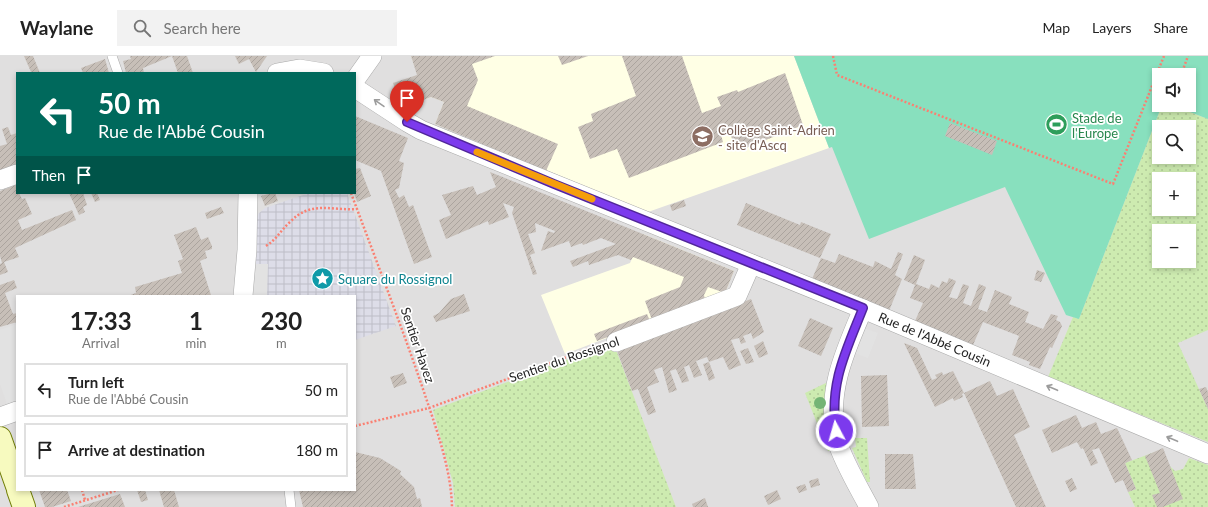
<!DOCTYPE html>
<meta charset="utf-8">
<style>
:root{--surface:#fff;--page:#f2f2f2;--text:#222;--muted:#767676;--line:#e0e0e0}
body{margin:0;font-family:Lato,sans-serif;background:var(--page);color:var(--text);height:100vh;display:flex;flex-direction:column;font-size:15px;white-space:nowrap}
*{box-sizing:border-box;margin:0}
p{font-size:13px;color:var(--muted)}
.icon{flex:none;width:22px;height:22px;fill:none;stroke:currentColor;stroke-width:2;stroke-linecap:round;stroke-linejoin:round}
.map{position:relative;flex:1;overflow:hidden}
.details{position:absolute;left:16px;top:239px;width:340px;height:196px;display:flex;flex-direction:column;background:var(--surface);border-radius:0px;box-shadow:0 2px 6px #0003}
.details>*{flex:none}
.guide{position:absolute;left:16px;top:16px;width:340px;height:122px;border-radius:0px;box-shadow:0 2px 6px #0003;background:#00695c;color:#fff;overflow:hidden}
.buttons{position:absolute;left:1152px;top:12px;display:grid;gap:8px}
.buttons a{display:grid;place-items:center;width:44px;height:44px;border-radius:0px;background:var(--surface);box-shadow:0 2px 6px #0003;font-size:20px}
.pin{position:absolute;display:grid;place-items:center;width:34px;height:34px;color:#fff;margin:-41px -17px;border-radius:50% 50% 50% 0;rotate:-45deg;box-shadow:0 0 4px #0007}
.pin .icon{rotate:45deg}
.me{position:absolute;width:44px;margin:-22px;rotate:354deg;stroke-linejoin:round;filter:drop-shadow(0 0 3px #0008)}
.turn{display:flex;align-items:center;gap:14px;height:84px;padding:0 16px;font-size:18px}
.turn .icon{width:52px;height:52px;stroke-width:2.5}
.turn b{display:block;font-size:28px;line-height:34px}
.then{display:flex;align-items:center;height:38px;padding:0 16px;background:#0003;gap:8px;font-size:15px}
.eta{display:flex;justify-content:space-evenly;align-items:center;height:68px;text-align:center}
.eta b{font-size:24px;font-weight:700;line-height:28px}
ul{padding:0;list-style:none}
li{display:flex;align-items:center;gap:12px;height:54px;margin:0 8px 6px;padding:0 8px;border:2px solid var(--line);border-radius:0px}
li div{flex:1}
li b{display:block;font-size:15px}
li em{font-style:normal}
header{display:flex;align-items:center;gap:24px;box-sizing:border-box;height:56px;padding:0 20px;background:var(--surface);border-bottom:1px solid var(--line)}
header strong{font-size:19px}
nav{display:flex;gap:22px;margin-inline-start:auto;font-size:14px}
.search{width:280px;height:36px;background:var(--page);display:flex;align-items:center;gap:10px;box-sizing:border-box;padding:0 14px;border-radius:0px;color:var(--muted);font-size:15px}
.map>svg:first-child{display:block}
.residential{fill:#e0dfdf;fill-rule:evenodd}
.education{fill:#ffffe5}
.grass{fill:url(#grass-dots);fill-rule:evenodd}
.pitch{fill:#88e0be}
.parking{fill:#e2e2e2}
.plaza{fill:url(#plaza-grid)}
.building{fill:url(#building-hatch)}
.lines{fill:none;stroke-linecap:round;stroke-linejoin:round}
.lane-casing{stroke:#a9a9a9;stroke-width:10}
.street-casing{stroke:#a9a9a9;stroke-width:20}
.secondary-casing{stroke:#707d05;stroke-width:24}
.path{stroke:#fa8072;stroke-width:2.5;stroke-dasharray:2 2;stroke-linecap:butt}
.lane{stroke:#fff;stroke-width:9}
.street{stroke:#fff;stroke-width:19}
.secondary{stroke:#f7fabf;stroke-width:22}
.tree{fill:#74b475}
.oneway{stroke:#9c9c9c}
.route-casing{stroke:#51269a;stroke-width:10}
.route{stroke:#7c3aed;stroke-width:7}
.slow{stroke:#f59e0b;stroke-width:7}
.labels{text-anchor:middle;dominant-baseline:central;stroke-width:3.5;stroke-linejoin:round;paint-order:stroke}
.leisure-label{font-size:13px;fill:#27864d;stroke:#fff;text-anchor:start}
.education-label{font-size:13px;fill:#785e54;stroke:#fff;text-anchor:start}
.culture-label{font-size:13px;fill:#0d838f;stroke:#fff;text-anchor:start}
.street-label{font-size:13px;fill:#222;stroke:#fff}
</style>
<header>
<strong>Waylane</strong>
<div class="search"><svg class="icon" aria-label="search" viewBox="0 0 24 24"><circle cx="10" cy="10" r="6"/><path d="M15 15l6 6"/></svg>Search here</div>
<nav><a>Map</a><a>Layers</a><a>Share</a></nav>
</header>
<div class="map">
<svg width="1208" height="451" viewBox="0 0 1208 451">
<defs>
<pattern id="grass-dots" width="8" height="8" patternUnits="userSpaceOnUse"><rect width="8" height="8" fill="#cdebb0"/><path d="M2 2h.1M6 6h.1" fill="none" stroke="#b0c997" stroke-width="1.8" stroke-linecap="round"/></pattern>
<pattern id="plaza-grid" width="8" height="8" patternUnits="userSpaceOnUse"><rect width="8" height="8" fill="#dddde8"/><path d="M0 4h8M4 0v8" fill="none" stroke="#bdbdc7"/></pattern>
<pattern id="building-hatch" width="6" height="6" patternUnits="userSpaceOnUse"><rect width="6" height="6" fill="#c7bfb8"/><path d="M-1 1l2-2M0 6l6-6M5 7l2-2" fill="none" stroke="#aba49e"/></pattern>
</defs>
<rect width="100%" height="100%" fill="#f2efe9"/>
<path class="residential" d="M0,0H1208V451H0ZM17,17H355V137H17ZM1159,19H1189V49H1159ZM1159,71H1189V101H1159ZM1159,123H1189V153H1159ZM1159,175H1189V205H1159ZM17,240H355V434H17Z"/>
<path class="education" d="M411,0H794L829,92L648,156L435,68L444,46L431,41L426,43Z
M643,178L734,215L725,237L565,298L541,239L630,207Z"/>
<path class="grass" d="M1162,49H1172L1208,63V274L1178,287L1208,353V386L1048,321L1073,261L1079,263ZM1159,71H1189V101H1159ZM1159,123H1189V153H1159ZM1159,175H1189V205H1159Z
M613,286L676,451H455L453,427L433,354Z
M828,326L835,395H828L805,337Z
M855,382H867L870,426H867L852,392L856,391Z
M1155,396L1175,415L1183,413L1189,402L1208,409V451H1135L1128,436L1136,433L1125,407Z"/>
<path class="pitch" d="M794,0H1208V63L1172,49H1189V19H1159V49H1162L1079,263L1066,259L1005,131L869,183L832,91L829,92Z"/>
<path class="parking" d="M252,208H268L267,240H250Z
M17,268V348L8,351L0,328V274Z
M864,272L878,277L868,302L854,297Z"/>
<path class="plaza" d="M309,137H347L396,270L355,284V240H267L268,208H252L255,167L258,158L265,152Z"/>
<path class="building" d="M24,0H33L40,17H28L31,16Z
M130,0H187L193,17H178L172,0L143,12L144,17H126L123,5L131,3Z
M235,0H267L256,16L249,3L239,8Z
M411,0H495L472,8L478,24L467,50L558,88L546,115L435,68L444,46L431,41L402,52L393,27L417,19Z
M558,0H588L562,9Z
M622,0H682L702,57L721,50L717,41L737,34L738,36L785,17L803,69L746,92L745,90L736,93L729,75L721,79L723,86L629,122L617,93L590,103L578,71L593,65L591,58L636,40Z
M105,3L109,17H83L81,12Z
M355,60L408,82L399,105L404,107L399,132L395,134L399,142L404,139L409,151L413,149L432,201L414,208L381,115L355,104Z
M950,67L997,85L992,99L945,80Z
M8,71L11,79L17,77V109L0,115V90L7,88L2,73Z
M360,112L371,140L357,146L354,137L355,113Z
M490,116L734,215L725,237L708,231L704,239L705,244L652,264L645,245L680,231L684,221L633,201L631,204L618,199L589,209L588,205L573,211L570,205L616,188L601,182L583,189L582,187L571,191L569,185L541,195L548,175L554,177L555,175L535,167L536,176L528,178L535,197L530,199L537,218L533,219L512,157L514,151L503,147L509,161L489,169L488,165L446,183L439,164L451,159L442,139L473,130L477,139L496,131Z
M16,129L17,137H19L22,143L25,142L32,158L18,164L22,174L72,154L76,164L15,192L19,201L4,206L8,216L0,219V208L2,207L0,200V135Z
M69,137H83L87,149L83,151L85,156L79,159Z
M91,137H97L100,144L95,146Z
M272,137H275L278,145L265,150L261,140Z
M684,144L686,150L672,155L670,149Z
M746,147L800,169L801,166L831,178L820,202L737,169Z
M221,151L224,157L207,163L205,157Z
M196,171L201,184L208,181L212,190V193L205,195L207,202L200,205L211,239L128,240L136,237L135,231L182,217L178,205L183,203L174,179Z
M898,196L903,198L895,219L902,223L889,255L812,223L821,202L835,207L839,198L873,211L875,205L891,213Z
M914,199L925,204L916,228L929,233L931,228L939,232L942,225L947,227L949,222L956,225L949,241L957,243L963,228L969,230L963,247L971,250L979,228L986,231L978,253L987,256L995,234L1012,241L1009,248L1029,256L1025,266L1043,273L1051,258L1058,260L1056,264L1060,266L1062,270L1052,292L1050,291L1040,313L1029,309L1030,306L1012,299L1019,280L983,266L973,289L915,265L923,247L910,242L915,229L904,224Z
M1037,214L1045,217L1041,226L1034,224Z
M14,224L17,232L5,237L13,258L17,257V266L0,271V229Z
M464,238L470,255L436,266L433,260L439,257L451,243Z
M751,243L764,276L753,283L751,277L743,280L746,286L741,288L739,282L731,284L741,309L729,314L723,301L709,306L707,301L696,305L702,319L694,322L689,309L684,311L689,325L682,327L676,313L670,315L677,334L669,337L662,311L654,314L659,326L647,331L656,356L648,359L638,333L632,335L617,295Z
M647,258L650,265L597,285L594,278Z
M810,262L833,272L821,300L798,290Z
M763,285L768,298L759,302L754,290Z
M904,287L917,292L932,324L937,322L935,319L942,316L943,319L953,315L964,337L962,338L963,341L954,345L953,342L935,351Z
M748,292L754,306L746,308L740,295Z
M709,306L715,322L709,325L703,308Z
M403,317L407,327L394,332L390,321Z
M887,319L889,370L862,371L861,320Z
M990,325L997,340L1013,333L1030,371L1014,379L1046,451H1016L964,337Z
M1206,331L1208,336V353L1199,333Z
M1076,359L1082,372L1096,366L1101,378L1117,372L1132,404L1125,407L1136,433L1128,436L1123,424L1115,427L1099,392L1092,394L1098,407L1091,410L1083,392L1081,393L1077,386L1052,397L1042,374Z
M1163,392L1183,443L1163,451H1157L1152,439L1160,437L1145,400Z
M355,396L380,402L401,415L400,418L414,431L417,443L420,442L422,451H303L299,434H355Z
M885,398H913L916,433H885Z
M818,422L820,429L811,432L809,425Z
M1072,422L1077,433L1070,436L1065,425Z
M805,428L807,434L799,437L796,431Z
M39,434H67L71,445L52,451H45Z
M137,434H145L148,444L141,446Z
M159,434H174L179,451H164Z
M777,434L781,443L768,449L764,440Z
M120,438L125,451H78Z
M705,442L708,451H693L692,448Z"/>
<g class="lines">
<defs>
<path id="lane" d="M112,0L118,17
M289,434L291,451"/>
<g id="street">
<path d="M277,17L299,13L324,17"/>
<path d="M355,24L372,0"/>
<path id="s1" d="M355,32L407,66L421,74L863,253L1208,398"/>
<path d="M0,124L17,118"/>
<path d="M243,240L247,194L248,137"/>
<path d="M863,253C845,295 825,338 837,385C844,407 858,430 869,451"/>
<path d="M616,286L737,240L751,208"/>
<path d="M0,361L17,355"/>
</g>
<path id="secondary" d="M0,382L17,430
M18,434L24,451"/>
</defs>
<use href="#lane" class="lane-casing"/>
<use href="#street" class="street-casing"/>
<use href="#secondary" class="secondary-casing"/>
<path class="path" d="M833,0L837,19L1113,128L1164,0
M1181,19L1188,0
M351,137C376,204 402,271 425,339C437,375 451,413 452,451
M266,190C277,183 281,174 290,166C311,144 332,155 357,153
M355,370L429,352L599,289
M82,434L85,444
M64,451L118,434"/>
<use href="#lane" class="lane"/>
<use href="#street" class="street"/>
<use href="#secondary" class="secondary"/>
</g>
<circle class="tree" cx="820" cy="347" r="6"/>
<defs><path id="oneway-shaft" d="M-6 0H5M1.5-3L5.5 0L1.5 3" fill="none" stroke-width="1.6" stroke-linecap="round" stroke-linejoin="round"/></defs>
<g class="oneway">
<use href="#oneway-shaft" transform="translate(379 47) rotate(-145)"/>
<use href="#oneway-shaft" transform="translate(1052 332) rotate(-157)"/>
<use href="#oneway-shaft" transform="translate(1172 383) rotate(-157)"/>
</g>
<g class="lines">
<defs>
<path id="route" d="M407,66L554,128L863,252C846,295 829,327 836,375"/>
</defs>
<use href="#route" class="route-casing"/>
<use href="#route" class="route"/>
<path class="slow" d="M477,96L592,143"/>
</g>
<defs>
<symbol id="stadium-disc" viewBox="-11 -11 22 22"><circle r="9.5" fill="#2e9e5b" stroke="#fff"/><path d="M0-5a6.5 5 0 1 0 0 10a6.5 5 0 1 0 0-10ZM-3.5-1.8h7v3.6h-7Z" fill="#fff"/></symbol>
<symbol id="school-disc" viewBox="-11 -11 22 22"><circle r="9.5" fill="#8d6e63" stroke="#fff"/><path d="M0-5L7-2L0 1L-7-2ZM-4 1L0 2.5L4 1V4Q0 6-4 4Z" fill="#fff"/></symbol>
<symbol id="sight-disc" viewBox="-11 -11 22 22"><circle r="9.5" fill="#0f9aa8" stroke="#fff"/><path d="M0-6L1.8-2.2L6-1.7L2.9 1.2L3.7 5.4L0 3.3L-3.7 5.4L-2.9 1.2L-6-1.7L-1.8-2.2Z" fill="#fff"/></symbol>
</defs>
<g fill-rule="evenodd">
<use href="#stadium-disc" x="1044" y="56" width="25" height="25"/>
<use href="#school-disc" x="690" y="68" width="25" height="25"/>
<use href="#sight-disc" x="310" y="210" width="25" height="25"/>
</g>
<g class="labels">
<g class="leisure-label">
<text x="1072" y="62">Stade de<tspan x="1072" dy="15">l'Europe</tspan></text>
</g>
<g class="education-label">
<text x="718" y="74">Collège Saint-Adrien<tspan x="718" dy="15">- site d'Ascq</tspan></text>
</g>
<g class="culture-label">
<text x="338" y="223">Square du Rossignol</text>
</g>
<g class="street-label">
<text stroke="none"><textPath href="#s1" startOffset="633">Rue de l'Abbé Cousin</textPath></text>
<text transform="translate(418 289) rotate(71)">Sentier Havez</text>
<text transform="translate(564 303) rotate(-19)">Sentier du Rossignol</text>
</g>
</g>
</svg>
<div class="buttons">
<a><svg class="icon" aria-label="sound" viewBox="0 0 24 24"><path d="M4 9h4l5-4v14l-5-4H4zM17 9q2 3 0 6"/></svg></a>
<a><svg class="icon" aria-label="search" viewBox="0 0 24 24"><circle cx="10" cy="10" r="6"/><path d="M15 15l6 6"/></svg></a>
<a>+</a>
<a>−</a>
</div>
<div class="pin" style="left:407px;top:66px;background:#d93025"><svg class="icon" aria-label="arrive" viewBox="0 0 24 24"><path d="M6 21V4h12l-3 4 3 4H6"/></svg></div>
<svg class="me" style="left:836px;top:375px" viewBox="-20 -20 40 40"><circle r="17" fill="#7c3aed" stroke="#fff" stroke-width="3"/><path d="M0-11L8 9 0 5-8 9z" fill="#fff"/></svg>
<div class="guide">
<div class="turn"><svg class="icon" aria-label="left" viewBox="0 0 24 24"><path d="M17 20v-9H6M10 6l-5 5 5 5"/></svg><div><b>50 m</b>Rue de l'Abbé Cousin</div></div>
<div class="then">Then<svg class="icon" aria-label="arrive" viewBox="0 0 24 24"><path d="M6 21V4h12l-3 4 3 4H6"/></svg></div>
</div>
<section class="details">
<div class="eta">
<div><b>17:33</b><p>Arrival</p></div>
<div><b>1</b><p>min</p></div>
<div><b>230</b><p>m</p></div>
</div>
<ul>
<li><svg class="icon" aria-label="left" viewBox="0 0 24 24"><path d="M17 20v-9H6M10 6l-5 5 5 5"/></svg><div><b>Turn left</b><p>Rue de l'Abbé Cousin</p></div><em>50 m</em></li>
<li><svg class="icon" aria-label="arrive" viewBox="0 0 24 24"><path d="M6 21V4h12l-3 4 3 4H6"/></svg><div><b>Arrive at destination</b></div><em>180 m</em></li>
</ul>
</section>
</div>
